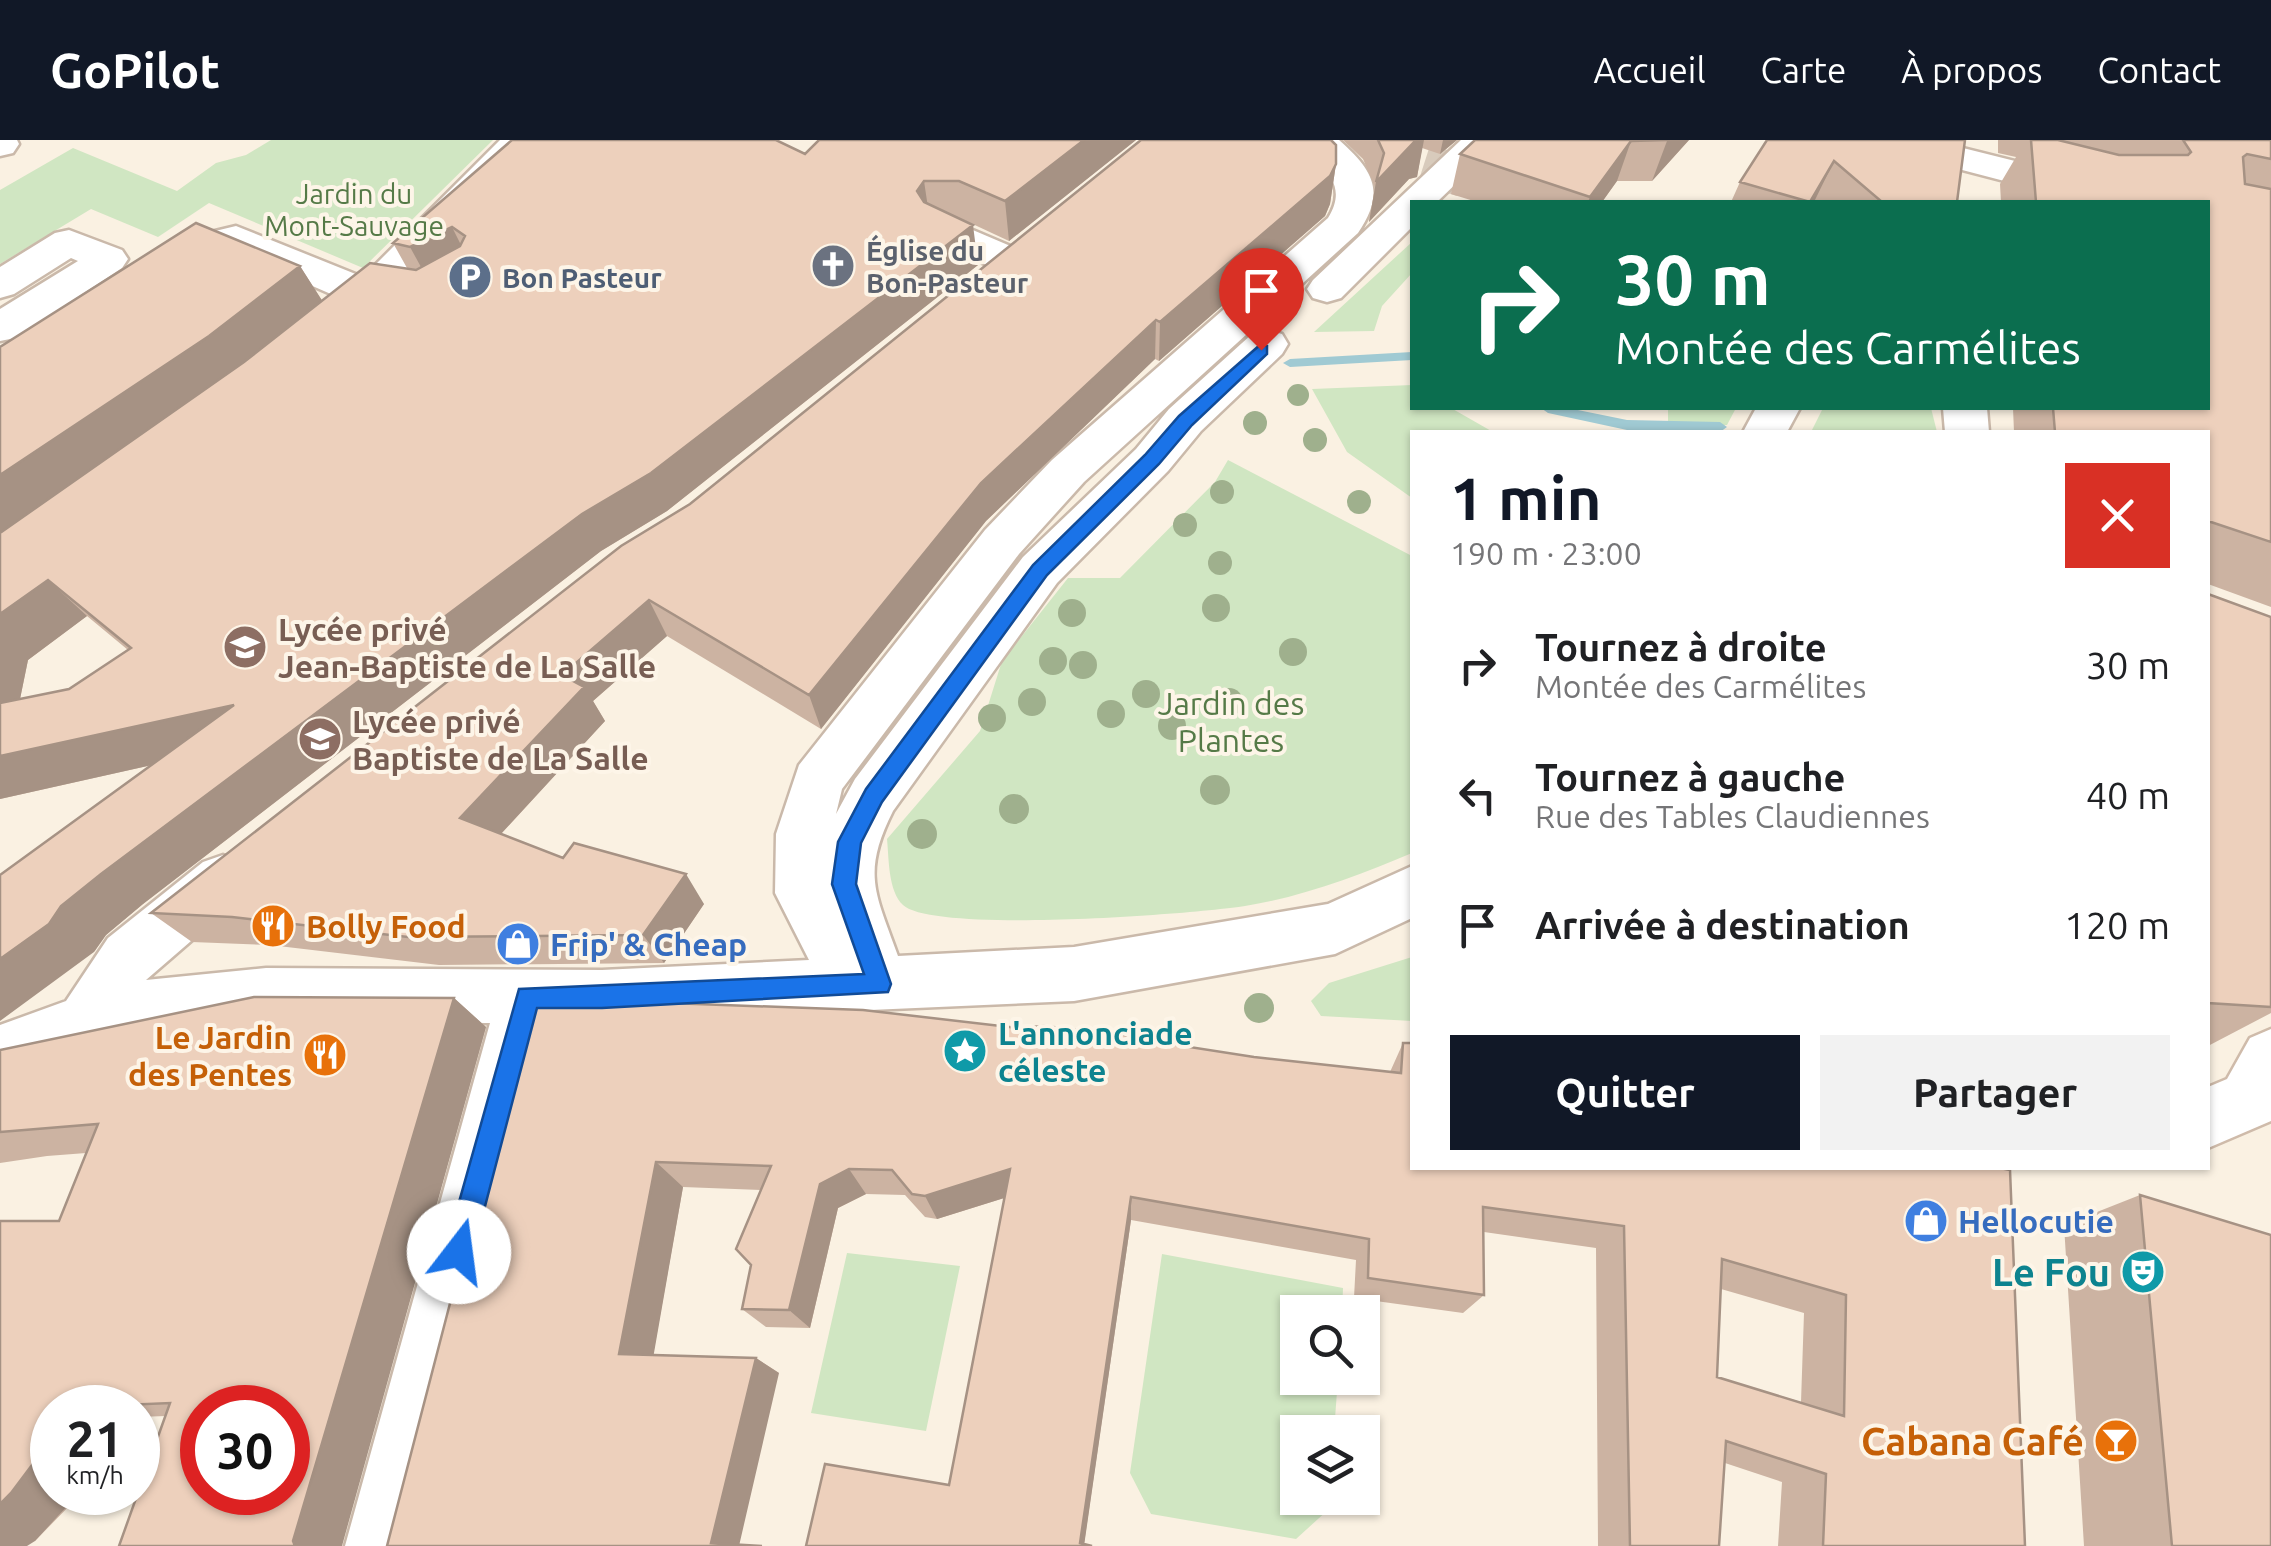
<!DOCTYPE html>
<html lang="fr">
<meta charset="utf-8">
<style>
:root{--surface:#fff;--page:#f2f2f2;--text:#202124;--muted:#757577;--accent:#111827}
body{margin:0;font-family:Ubuntu,sans-serif;background:var(--page);color:var(--text);height:100vh;display:flex;flex-direction:column;font-size:38px;white-space:nowrap}
*{box-sizing:border-box;margin:0}
p{font-size:32px;color:var(--muted)}
.icon{flex:none;width:55px;height:55px;fill:none;stroke:currentColor;stroke-width:2;stroke-linecap:round;stroke-linejoin:round}
.map{position:relative;flex:1;overflow:hidden}
.panel{position:absolute;left:1410px;top:290px;width:800px;height:740px;display:flex;flex-direction:column;background:var(--surface);border-radius:0px;box-shadow:0 2px 8px #0004}
.panel>*{flex:none}
.hud{position:absolute;left:1410px;top:60px;width:800px;height:210px;border-radius:0px;box-shadow:0 2px 8px #0004;background:#0b6e4f;color:#fff;overflow:hidden}
.fabs{position:absolute;left:1280px;top:1155px;display:grid;gap:20px}
.fabs a{display:grid;place-items:center;width:100px;height:100px;border-radius:0px;background:var(--surface);box-shadow:0 2px 8px #0004;font-size:50px}
.speed{position:absolute;left:30px;top:1245px;display:flex;gap:20px;font-size:50px;font-weight:700;text-align:center}
.speed>*{display:grid;place-content:center;width:130px;height:130px;border-radius:50%;background:var(--surface);box-shadow:0 2px 8px #0004;line-height:1}
.speed small{font-size:25px;font-weight:400}
.speed .limit{border:15px solid #d22;background:#fff;color:#111}
.pin{position:absolute;display:grid;place-items:center;width:85px;height:85px;color:#fff;margin:-102px -42px;border-radius:50% 50% 50% 0;rotate:-45deg;box-shadow:0 0 10px #0007}
.pin .icon{rotate:45deg}
.me{position:absolute;width:110px;margin:-55px;rotate:15deg;stroke-linejoin:round;filter:drop-shadow(0 0 8px #0008)}
.turn{display:flex;align-items:center;gap:35px;height:210px;padding:0 40px;font-size:45px}
.turn .icon{width:130px;height:130px;stroke-width:2.5}
.turn b{display:block;font-size:70px;line-height:85px}
.round{display:grid;place-items:center;flex:none;width:105px;height:105px;border-radius:0px;background:var(--page)}
.head{display:flex;align-items:center;justify-content:space-between;height:170px;padding:0 40px}
h1{font-size:60px;font-weight:600;line-height:75px;color:var(--accent)}
.button{display:flex;gap:20px;margin-top:auto;padding:20px 40px}
.button a{flex:1;height:115px;border-radius:0px;background:var(--accent);color:#fff;font-size:40px;font-weight:600;line-height:115px;text-align:center}
.button a+a{background:var(--page);color:var(--text)}
ul{padding:0;list-style:none}
li{display:flex;align-items:center;gap:30px;height:130px;padding:0 40px}
li div{flex:1}
li b{display:block;font-size:38px}
li em{font-style:normal}
header{display:flex;align-items:center;gap:60px;box-sizing:border-box;height:140px;padding:0 50px;background:var(--accent);color:#fff}
header strong{font-size:48px}
nav{display:flex;gap:55px;margin-inline-start:auto;font-size:35px}
.map>svg:first-child{display:block}
.green{fill:#d0e6c2}
.lines{fill:none;stroke-linecap:round;stroke-linejoin:round}
.stream{fill:#a0cad3;fill-rule:evenodd}
.secondary-tunnel{stroke:#d8cbbc;stroke-width:41;stroke-dasharray:41 20;stroke-linecap:butt}
.street-casing{stroke:#cab9aa;stroke-width:5}
.secondary-casing{stroke:#cfbbaa;stroke-width:5}
.street{fill:#fff;fill-rule:evenodd}
.secondary{fill:#fff;fill-rule:evenodd}
.tree{fill:#9fb08d}
.wall{fill:#ccb3a2;fill-rule:evenodd}
.shaded-wall{fill:#a69284}
.building{fill:#edd0bc;stroke:#a69284;stroke-width:2.5;fill-rule:evenodd}
.route{fill:#1a73e8;stroke:#114b97;stroke-width:2.5}
.labels{text-anchor:middle;dominant-baseline:central;stroke-width:8;stroke-linejoin:round;paint-order:stroke}
.far-park-label{font-size:28px;fill:#557a47;stroke:#fdf5e8}
.far-worship-label{font-size:28px;font-weight:bold;fill:#5b616d;stroke:#fdf5e8;text-anchor:start}
.far-service-label{font-size:28px;font-weight:bold;fill:#4e5e75;stroke:#fdf5e8;text-anchor:start}
.education-label{font-size:32px;font-weight:bold;fill:#785e54;stroke:#fdf5e8;text-anchor:start}
.park-label{font-size:32px;fill:#557a47;stroke:#fdf5e8}
.food-label{font-size:32px;font-weight:bold;fill:#c56008;stroke:#fdf5e8;text-anchor:start}
.shop-label{font-size:32px;font-weight:bold;fill:#366cbe;stroke:#fdf5e8;text-anchor:start}
.culture-label{font-size:32px;font-weight:bold;fill:#0d838f;stroke:#fdf5e8;text-anchor:start}
.near-culture-label{font-size:38px;font-weight:bold;fill:#0d838f;stroke:#fdf5e8;text-anchor:end}
.near-food-label{font-size:38px;font-weight:bold;fill:#c56008;stroke:#fdf5e8;text-anchor:end}
</style>
<header>
<strong>GoPilot</strong>
<nav><a>Accueil</a><a>Carte</a><a>À propos</a><a>Contact</a></nav>
</header>
<div class="map">
<svg width="2271" height="1406" viewBox="0 0 2271 1406">
<rect width="100%" height="100%" fill="#faf1e2"/>
<path class="green" d="M271,0H493L363,128L209,63L158,97L91,69L0,124V50L73,8L177,51L216,23L246,15Z
M1412,102V133L1382,166L1374,191L1314,192Z
M1412,245V268H1451L1493,292H1412V358L1347,312L1312,249Z
M1668,268H1736L1727,285H1668Z
M1823,268H1931L1937,292H1811Z
M1228,320L1412,416V713C1360,735 1302,757 1245,766C1195,774 934,794 903,765C888,751 889,719 887,699L980,591L1002,521L1068,438H1120L1215,342Z
M1412,817V881L1321,876L1311,861L1329,843Z
M847,1113L960,1126L926,1291L811,1273Z
M1162,1114L1343,1148L1342,1172H1298V1238H1338L1334,1292H1298V1358H1330L1329,1369L1296,1399L1151,1374L1130,1333Z"/>
<g class="lines">
<path class="stream" d="M1412,212V220L1290,227L1283,223L1290,219Z
M1541,268H1568L1627,280L1720,282L1727,287L1720,292L1627,290L1548,273Z"/>
<path class="secondary-tunnel" d="M1424,24L1542,62"/>
<defs>
<path id="street" d="M0,0H17L19,4L13,13L0,16Z
M500,0H539L383,164C364,180 352,194 326,187L320,178L340,158L232,111L165,144L151,140L145,131L151,122L190,97L236,86L363,137Z
M1299,0H1339C1374,31 1386,52 1358,93L1084,342L1019,414L842,649L836,674L855,639L1023,417L1136,309L1169,269L1252,194L1267,190L1282,194L1288,204L1282,214L1201,291L1168,331L1057,443L893,671C861,734 876,754 898,816L1074,807L1328,764L1412,726V778L1335,814L1074,861L550,884L419,1406H345L490,883C376,883 259,875 146,894C96,903 47,924 0,941V885L66,861L108,798L203,722L223,715L243,722L251,739L243,756L146,840L266,828L602,830L809,820L775,753L776,694L799,625L985,390L1052,320L1328,78C1351,40 1318,28 1299,0Z
M1461,0H1501L1437,62H1412V87L1341,158L1327,162L1313,158L1307,149L1313,140Z
M1873,0H1931L2146,54L2151,62H2085L1878,8Z
M947,79L1027,113L1033,122L1027,131L1013,134L999,131L933,99L927,91L933,83Z
M69,90L122,110L128,119L122,128L15,198L0,201V169L78,121L71,118L14,154L0,158V127L55,93Z
M1756,268H1800L1787,292H1743Z
M1943,268H1987L1989,292H1945Z"/>
<path id="secondary" d="M2271,889V981L2208,1008V947L2227,939L2250,898Z"/>
</defs>
<use href="#street" class="street-casing"/>
<use href="#secondary" class="secondary-casing"/>
<use href="#street" class="street"/>
<use href="#secondary" class="secondary"/>
</g>
<g class="tree">
<circle cx="1298" cy="255" r="11"/>
<circle cx="1255" cy="283" r="12"/>
<circle cx="1315" cy="300" r="12"/>
<circle cx="1222" cy="352" r="12"/>
<circle cx="1359" cy="362" r="12"/>
<circle cx="1185" cy="385" r="12"/>
<circle cx="1220" cy="423" r="12"/>
<circle cx="1216" cy="468" r="14"/>
<circle cx="1072" cy="473" r="14"/>
<circle cx="1293" cy="512" r="14"/>
<circle cx="1053" cy="521" r="14"/>
<circle cx="1083" cy="525" r="14"/>
<circle cx="1146" cy="554" r="14"/>
<circle cx="1032" cy="562" r="14"/>
<circle cx="1229" cy="562" r="14"/>
<circle cx="1111" cy="574" r="14"/>
<circle cx="992" cy="578" r="14"/>
<circle cx="1172" cy="586" r="14"/>
<circle cx="1215" cy="650" r="15"/>
<circle cx="1014" cy="669" r="15"/>
<circle cx="922" cy="694" r="15"/>
<circle cx="1259" cy="868" r="15"/>
</g>
<path class="wall" d="M512,0L805,14L819,0H1136L1009,101L964,80L978,125L667,371L601,411L143,764L106,795L94,812L152,625L0,659V207L300,126L322,161L407,128L393,103ZM87,476L128,510L69,549L20,559L28,520Z
M1343,0H1457L1440,14L1422,8L1417,37L1409,39L1369,82L1375,47L1363,19Z
M1475,0H1689L1652,41H1617L1602,62H1477L1451,54L1460,14Z
M1767,0H1965L1957,62H1731L1740,42Z
M1998,0H2271V467L2208,444V292H2014L2013,268H2208V62H2001L2000,44L2016,17L1998,13Z
M1336,24L1330,64L1325,76L1159,221L1155,219L986,381L821,589L667,496L593,561L605,581L501,694L563,718L704,764L664,823L439,825L270,805L192,802L151,773L690,364Z
M2208,454L2271,477V873L2208,906Z
M594,852L601,860L1170,904L1254,917L1390,932L1403,903L2000,1028L2025,1406H1778L1782,1342L1725,1323L1719,1406H1598L1596,1108L1484,1092V1155L1463,1173L1354,1158L1356,1120L1131,1080L1084,1404L806,1406L949,1345L1004,1058L937,1079L925,1077L905,1055L866,1054L838,1068L810,1188L766,1187L742,1169L751,1125L761,1050L683,1047L653,1215L756,1218L779,1233L387,1406L507,944L499,938ZM1721,1149L1804,1173L1801,1262L1717,1237Z
M454,858L486,887L341,1405L166,1276L138,1277V1268H52L75,1360L35,1401L59,1081L86,1013L47,1016L0,1023V910Z
M2140,1055L2271,1406H2084L2064,1085Z"/>
<path class="shaded-wall" d="M1084,0H1136L1009,101L1005,61Z
M1416,0H1424L1417,37L1409,39L1369,82L1376,42Z
M1443,0H1457L1440,14Z
M1668,0H1689L1652,41L1667,1Z
M1631,1L1617,41L1602,62H1588L1590,57Z
M1834,21L1814,62H1810Z
M1336,24L1330,64L1325,76L1159,221L1160,182Z
M924,41L930,81L917,51Z
M973,85L978,125L667,371L601,411L143,764L106,795L94,812L0,881V819L61,766L101,734L582,374Z
M452,87L472,127L432,147L410,107Z
M300,126L325,165L0,399V335Z
M1156,180L1155,219L986,381L821,589L809,555L981,343Z
M48,440L87,476L28,520L11,603L0,595V474Z
M649,460L667,496L593,561L605,581L487,709L460,678L562,535Z
M234,565L268,599L0,659V616Z
M686,734L704,764L664,823L643,795Z
M594,852L623,885L589,860Z
M454,858L486,887L342,1406H295L293,1401Z
M656,1022L683,1047L651,1230L619,1214Z
M849,1029L866,1054L838,1068L810,1188L789,1170L820,1044Z
M1010,1029L1017,1054L937,1079L925,1056Z
M1131,1057V1080L1084,1406L1080,1403Z
M756,1218L779,1233L739,1406L711,1403Z
M52,1289V1352H80L35,1401L27,1406H0V1364Z"/>
<path class="building" d="M512,0H776L805,14L819,0H1084L1005,61L959,41H924L917,51L924,62L973,85L651,333L582,374L101,734L61,766L49,784L0,819V735L234,565L0,616V563L69,549L131,508L48,440L0,474V393L244,222L370,123L416,130L460,106L465,96L452,87L410,107L393,103Z
M1141,0H1331L1336,5V24L1330,36L1160,182L1156,180L981,343L809,555L649,460L562,535L584,547L460,678L563,718L574,703L686,734L643,795L408,797L232,777L151,773L621,406L690,364Z
M1378,0H1416L1376,42L1384,13Z
M1475,0H1668L1631,1L1590,57L1460,14Z
M1767,0H1965L1957,62H1882L1834,21L1810,62L1740,42Z
M2031,0H2058L2119,15H2188L2191,12L2183,0H2271V19L2247,14L2243,17L2245,44L2271,49V402L2208,381V292H2055L2053,268H2208V62H2036Z
M196,83L300,126L209,196L0,335V207Z
M2208,454L2271,477V867L2208,863Z
M594,852L589,860L863,870L1018,888L1044,886L1170,900V904L1254,917L1401,933L1403,903H1412V1028H2000L2010,1030L2025,1406H1823L1826,1334L1726,1301L1719,1406H1630L1624,1086L1483,1067L1484,1155L1368,1138L1369,1099L1131,1057L1080,1403L1092,1406H806L825,1324L949,1345L1010,1029L925,1056L912,1054L892,1030L849,1029L820,1044L789,1170L742,1169L751,1125L736,1109L771,1026L656,1022L619,1214L756,1218L711,1403L762,1406H387L508,940L499,938L521,855ZM1722,1119L1846,1155L1844,1276L1717,1237Z
M254,857L454,858L293,1401L295,1406H119L170,1263L52,1268V1289L38,1317L11,1353L0,1364V1081H59L98,984L0,992V910ZM202,1268H288V1352H202Z
M2140,1055L2271,1095V1406H2172Z"/>
<path class="route" d="M1261,204L1267,206V214L1192,285L1159,324L1047,435L882,662L861,703L856,744L891,844L888,852L602,868H537L473,1112L469,1122L459,1126L449,1122L445,1112L519,849L864,834L832,744L838,702L866,649L1033,425L1145,315L1179,276Z"/>
<defs>
<symbol id="church-disc" viewBox="-11 -11 22 22"><circle r="9.5" fill="#6b7280" stroke="#fdf5e8"/><path d="M-1.2-6h2.4v3.5h3.3v2.4h-3.3V6h-2.4V-.1h-3.3v-2.4h3.3Z" fill="#fff"/></symbol>
<symbol id="parking-disc" viewBox="-11 -11 22 22"><circle r="9.5" fill="#5c6f8a" stroke="#fdf5e8"/><path d="M-3.5-5.5H1a3.5 3.5 0 0 1 0 7H-1V5.5H-3.5ZM-1-3.4V-.6H.8a1.4 1.4 0 0 0 0-2.8Z" fill="#fff"/></symbol>
<symbol id="school-disc" viewBox="-11 -11 22 22"><circle r="9.5" fill="#8d6e63" stroke="#fdf5e8"/><path d="M0-5L7-2L0 1L-7-2ZM-4 1L0 2.5L4 1V4Q0 6-4 4Z" fill="#fff"/></symbol>
<symbol id="restaurant-disc" viewBox="-11 -11 22 22"><circle r="9.5" fill="#e8710a" stroke="#fdf5e8"/><path d="M-5-6h1v4h1v-4h1v4h1v-4h1v5L-1.5 .5V6h-2V.5L-5-1ZM5-6V6H3V1.5H1.5Q1.5-4 5-6Z" fill="#fff"/></symbol>
<symbol id="shop-disc" viewBox="-11 -11 22 22"><circle r="9.5" fill="#3f7fe0" stroke="#fdf5e8"/><path d="M-5-2.5h2.3a2.7 3.5 0 0 1 5.4 0H5L5.5 6h-11ZM-1.5-2.5h3a1.5 2.3 0 0 0-3 0Z" fill="#fff"/></symbol>
<symbol id="sight-disc" viewBox="-11 -11 22 22"><circle r="9.5" fill="#0f9aa8" stroke="#fdf5e8"/><path d="M0-6L1.8-2.2L6-1.7L2.9 1.2L3.7 5.4L0 3.3L-3.7 5.4L-2.9 1.2L-6-1.7L-1.8-2.2Z" fill="#fff"/></symbol>
<symbol id="theatre-disc" viewBox="-11 -11 22 22"><circle r="9.5" fill="#0f9aa8" stroke="#fdf5e8"/><path d="M-5-5.5Q0-4 5-5.5V0Q5 5 0 6Q-5 5-5 0ZM-3.3-2.5H-1v1.5H-3.3ZM1-2.5H3.3v1.5H1ZM-2.8 1Q0 5.5 2.8 1Z" fill="#fff"/></symbol>
<symbol id="bar-disc" viewBox="-11 -11 22 22"><circle r="9.5" fill="#e8710a" stroke="#fdf5e8"/><path d="M-6-5H6L.8 .8V4.5H3.5V6h-7V4.5H-.8V.8Z" fill="#fff"/></symbol>
</defs>
<g fill-rule="evenodd">
<use href="#church-disc" x="808" y="101" width="50" height="50"/>
<use href="#parking-disc" x="445" y="112" width="50" height="50"/>
<use href="#school-disc" x="220" y="482" width="50" height="50"/>
<use href="#school-disc" x="295" y="574" width="50" height="50"/>
<use href="#restaurant-disc" x="248" y="761" width="50" height="50"/>
<use href="#shop-disc" x="493" y="779" width="50" height="50"/>
<use href="#sight-disc" x="940" y="886" width="50" height="50"/>
<use href="#restaurant-disc" x="300" y="890" width="50" height="50"/>
<use href="#shop-disc" x="1901" y="1056" width="50" height="50"/>
<use href="#theatre-disc" x="2118" y="1107" width="50" height="50"/>
<use href="#bar-disc" x="2091" y="1276" width="50" height="50"/>
</g>
<g class="labels">
<g class="far-park-label">
<text x="354" y="53">Jardin du<tspan x="354" dy="32">Mont-Sauvage</tspan></text>
</g>
<g class="far-worship-label">
<text x="866" y="110">Église du<tspan x="866" dy="32">Bon-Pasteur</tspan></text>
</g>
<g class="far-service-label">
<text x="502" y="137">Bon Pasteur</text>
</g>
<g class="education-label">
<text x="278" y="489">Lycée privé<tspan x="278" dy="37">Jean-Baptiste de La Salle</tspan></text>
<text x="352" y="581">Lycée privé<tspan x="352" dy="37">Baptiste de La Salle</tspan></text>
</g>
<g class="park-label">
<text x="1231" y="563">Jardin des<tspan x="1231" dy="37">Plantes</tspan></text>
</g>
<g class="food-label">
<text x="306" y="786">Bolly Food</text>
<text x="292" y="897" text-anchor="end">Le Jardin<tspan x="292" dy="37">des Pentes</tspan></text>
</g>
<g class="shop-label">
<text x="550" y="804">Frip' &amp; Cheap</text>
<text x="1958" y="1081">Hellocutie</text>
</g>
<g class="culture-label">
<text x="998" y="893">L'annonciade<tspan x="998" dy="37">céleste</tspan></text>
</g>
<g class="near-culture-label">
<text x="2110" y="1132">Le Fou</text>
</g>
<g class="near-food-label">
<text x="2084" y="1301">Cabana Café</text>
</g>
</g>
</svg>
<div class="fabs">
<a><svg class="icon" aria-label="search" viewBox="0 0 24 24"><circle cx="10" cy="10" r="6"/><path d="M15 15l6 6"/></svg></a>
<a><svg class="icon" aria-label="layers" viewBox="0 0 24 24"><path d="M12 4l9 5-9 5-9-5zM3 14l9 5 9-5"/></svg></a>
</div>
<div class="speed"><div>21<small>km/h</small></div><div class="limit">30</div></div>
<div class="pin" style="left:1261px;top:210px;background:#d93025"><svg class="icon" aria-label="arrive" viewBox="0 0 24 24"><path d="M6 21V4h12l-3 4 3 4H6"/></svg></div>
<svg class="me" style="left:459px;top:1112px" viewBox="-20 -20 40 40"><circle r="19" fill="#fff"/><path d="M0-13L10 11 0 6-10 11z" fill="#1a73e8"/></svg>
<div class="hud">
<div class="turn"><svg class="icon" aria-label="right" viewBox="0 0 24 24"><path d="M7 20v-9h11M14 6l5 5-5 5"/></svg><div><b>30 m</b>Montée des Carmélites</div></div>
</div>
<section class="panel">
<div class="head"><div><h1>1 min</h1><p>190 m · 23:00</p></div><a class="round" style="background:#d93025;color:#fff"><svg class="icon" aria-label="close" viewBox="0 0 24 24"><path d="M6 6l12 12M18 6L6 18"/></svg></a></div>
<ul>
<li><svg class="icon" aria-label="right" viewBox="0 0 24 24"><path d="M7 20v-9h11M14 6l5 5-5 5"/></svg><div><b>Tournez à droite</b><p>Montée des Carmélites</p></div><em>30 m</em></li>
<li><svg class="icon" aria-label="left" viewBox="0 0 24 24"><path d="M17 20v-9H6M10 6l-5 5 5 5"/></svg><div><b>Tournez à gauche</b><p>Rue des Tables Claudiennes</p></div><em>40 m</em></li>
<li><svg class="icon" aria-label="arrive" viewBox="0 0 24 24"><path d="M6 21V4h12l-3 4 3 4H6"/></svg><div><b>Arrivée à destination</b></div><em>120 m</em></li>
</ul>
<div class="button"><a>Quitter</a><a>Partager</a></div>
</section>
</div>
